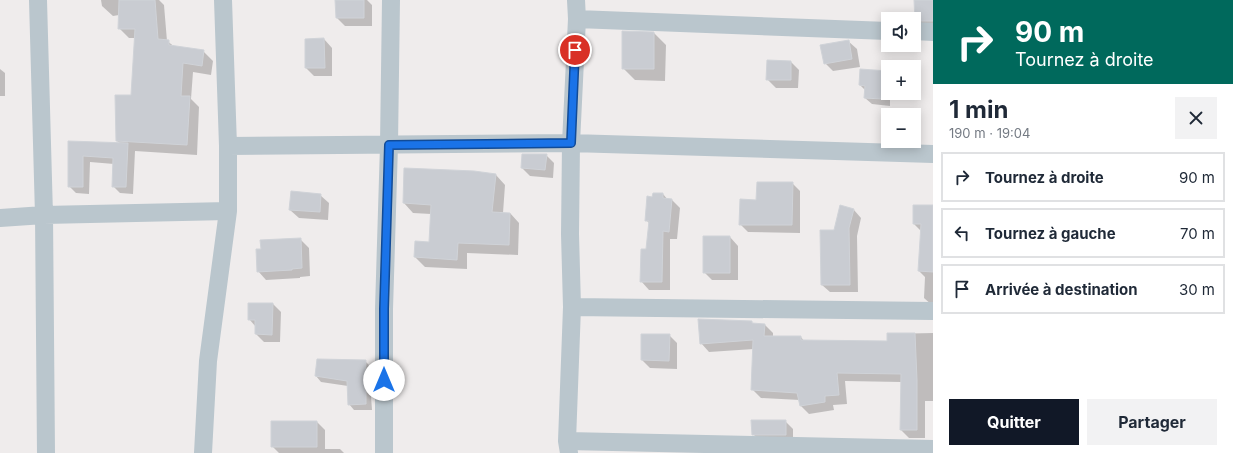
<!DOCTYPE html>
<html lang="fr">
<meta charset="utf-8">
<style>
:root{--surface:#fff;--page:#f2f2f3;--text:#1f2937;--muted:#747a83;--line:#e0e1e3;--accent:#111827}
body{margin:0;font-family:Inter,sans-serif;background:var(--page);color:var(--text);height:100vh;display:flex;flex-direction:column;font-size:15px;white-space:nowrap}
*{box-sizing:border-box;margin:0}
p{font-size:13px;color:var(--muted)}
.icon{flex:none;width:22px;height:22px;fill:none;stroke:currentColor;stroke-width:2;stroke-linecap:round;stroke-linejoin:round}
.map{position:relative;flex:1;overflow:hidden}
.side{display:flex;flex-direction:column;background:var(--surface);width:300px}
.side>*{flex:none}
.top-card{background:#00695c;color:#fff;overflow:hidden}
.tools{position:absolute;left:881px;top:12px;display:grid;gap:8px}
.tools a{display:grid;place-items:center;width:40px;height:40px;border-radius:0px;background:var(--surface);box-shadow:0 2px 10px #0003;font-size:20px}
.pin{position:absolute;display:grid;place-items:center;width:34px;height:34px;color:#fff;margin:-17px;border:2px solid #fff;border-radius:50%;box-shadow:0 1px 4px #0007}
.me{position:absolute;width:44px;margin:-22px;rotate:0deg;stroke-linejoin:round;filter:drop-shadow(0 0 3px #0008)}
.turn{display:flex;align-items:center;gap:14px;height:84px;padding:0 16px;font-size:18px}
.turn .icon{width:52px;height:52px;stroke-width:2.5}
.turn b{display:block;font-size:28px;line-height:34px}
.round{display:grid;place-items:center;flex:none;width:42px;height:42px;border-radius:0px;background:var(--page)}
.head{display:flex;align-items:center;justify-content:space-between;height:68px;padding:0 16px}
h1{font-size:24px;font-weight:700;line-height:30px}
.button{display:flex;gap:8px;margin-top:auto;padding:8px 16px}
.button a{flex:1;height:46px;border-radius:0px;background:var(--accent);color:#fff;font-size:16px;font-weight:700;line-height:46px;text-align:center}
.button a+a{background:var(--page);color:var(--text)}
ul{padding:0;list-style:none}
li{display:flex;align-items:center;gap:12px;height:50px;margin:0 8px 6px;padding:0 8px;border:2px solid var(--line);border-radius:0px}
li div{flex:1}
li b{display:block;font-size:15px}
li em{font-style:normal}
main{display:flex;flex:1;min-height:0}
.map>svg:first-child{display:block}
.shadow{fill:#0003}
.building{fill:#c9ccd2;stroke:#d0d3d8}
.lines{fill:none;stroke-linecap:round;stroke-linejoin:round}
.minor{stroke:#bac6cd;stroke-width:18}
.route-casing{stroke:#114b97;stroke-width:10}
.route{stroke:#1a73e8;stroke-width:7}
</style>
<main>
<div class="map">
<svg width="933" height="453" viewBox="0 0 933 453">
<rect width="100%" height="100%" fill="#efecec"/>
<path class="shadow" d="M101,0H159L164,5L167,41L175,47L203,51L213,61L211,75L193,72L191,99L199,107L197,155L135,151L133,194L120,193L113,186L114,164L90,162L89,194L76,193L69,186V142L121,144L117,141L132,96L135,38H129L119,28V15L113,16L102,6Z
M336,0H367L372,5V26H345L337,18Z
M915,0H933V29L924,28L916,20Z
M654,33L666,45L665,81L635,80L623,68Z
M324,39L332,48V76H314L306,68Z
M848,41L857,49L860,67L833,71L825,63Z
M791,62L799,70L798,88H776L767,79Z
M0,69L5,73V96H0Z
M888,72V93H895H890V106L872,104L865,98V90L860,85Z
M546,155L554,163L553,178L530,176L522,168Z
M496,175L505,185L503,213H510L519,223L518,255L467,253V269L425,267L415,257L416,242L430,243L431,214L413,213L404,203Z
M792,183L800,191V233L748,232L740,224L757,201Z
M663,194L668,200H672L680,208L677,239H670V290H649L641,281L647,250L650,224L646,220L653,198Z
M320,195L329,203L328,220L299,218L290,210Z
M933,206V306L924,298L925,277L919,271L921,231L914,224Z
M854,210L861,218L857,236L858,292H830L822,285L834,232Z
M730,237L738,246V280H712L704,272Z
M300,239L309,248L310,276L300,277V278L266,280L258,271Z
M273,304L281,312L280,342H264L256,334V327L249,319Z
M751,322L754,324L765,325L773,333V337H801L804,341L888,342V334L933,333V401H925V438H909L901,430V382L845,381L847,404L833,405L834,410L809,414L801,406L800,400L761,398L752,389L754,349L709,352L701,343Z
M642,335H669L677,343V369L650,368L642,360Z
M318,360L365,361L371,367L370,395L371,396L372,410H354L349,404L348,386L321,382L316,376Z
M785,421L793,429V443L761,442L753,434Z
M272,422H317L325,430V449H340L344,453H279L272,446Z"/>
<path class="building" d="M119,0H155L158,39L169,40V45L204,50L202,66L183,63L181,96H190L187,145L116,141L115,95H131L135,29H118Z
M335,0H364V18H336Z
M914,0H933V21H915Z
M622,31L654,32V69H622Z
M324,38L325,68H305V39Z
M849,40L852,59L824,64L820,45Z
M767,60L791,61V80H766Z
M860,69L888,71V87H884L883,99L864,98L865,86L859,85Z
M68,141L128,143L126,187H112L113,158L83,156V187H68Z
M522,154H547L545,170L521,168Z
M404,168L474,171L496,174L492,212L510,213L509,245L458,243L457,260L414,257L415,241L429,242L431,205L403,203Z
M757,182H793L792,225H739L740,199L756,200Z
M291,191L321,194L320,212L289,210Z
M653,193H663V198L672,199L669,232L663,231L662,282H640L641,249H646L649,221H645L647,196L652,197Z
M840,205L854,209L849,228L850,285H821L820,230H834Z
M913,205H933V272L918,271L921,224H913Z
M703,236H730V273H703Z
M301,238L302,268L292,269V270L257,272L256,249H261L260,240Z
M248,303H273L272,335L255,334V320H248Z
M698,319L752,321V323L765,324L764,336H801V340L887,341V333H915L917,380V430H900L901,374L837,373L839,395L825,396V402L800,406L797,393L751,390L753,340L700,344Z
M641,334H670L669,361L641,360Z
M317,359L366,360L365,389H366V404L348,405L347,381L315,376Z
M751,420H786V435H752Z
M271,421H317V447H271Z"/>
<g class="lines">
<path class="minor" d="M38,0L44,215L46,453
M577,19L888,31
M914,31L933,32
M228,146L571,143L933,154
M0,218L44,215L228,211
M572,307L933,311
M567,441L933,449
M203,453L208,361L228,211V146L223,0
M384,453V309L389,145L391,0
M569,453L567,441L572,307L570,234L571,143L577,19L576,0"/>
</g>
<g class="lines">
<defs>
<path id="route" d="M384,380V309L389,145L571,143L575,50"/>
</defs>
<use href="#route" class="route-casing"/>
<use href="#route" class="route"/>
</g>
</svg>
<div class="tools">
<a><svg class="icon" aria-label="sound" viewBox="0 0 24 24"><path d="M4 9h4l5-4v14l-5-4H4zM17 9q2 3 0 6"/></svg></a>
<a>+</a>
<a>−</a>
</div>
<div class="pin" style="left:575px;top:50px;background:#d93025"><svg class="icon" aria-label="arrive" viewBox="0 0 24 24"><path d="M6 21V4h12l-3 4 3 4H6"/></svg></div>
<svg class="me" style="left:384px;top:380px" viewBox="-20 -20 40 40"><circle r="19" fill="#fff"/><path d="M0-13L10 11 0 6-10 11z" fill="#1a73e8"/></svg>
</div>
<section class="side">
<div class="top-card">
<div class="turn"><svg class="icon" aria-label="right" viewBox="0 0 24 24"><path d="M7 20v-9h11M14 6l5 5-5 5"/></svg><div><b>90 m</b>Tournez à droite</div></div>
</div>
<div class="head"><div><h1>1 min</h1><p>190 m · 19:04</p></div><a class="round"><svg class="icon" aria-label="close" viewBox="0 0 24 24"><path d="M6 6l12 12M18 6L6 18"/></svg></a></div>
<ul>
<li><svg class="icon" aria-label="right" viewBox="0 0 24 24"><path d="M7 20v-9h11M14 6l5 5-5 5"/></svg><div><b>Tournez à droite</b></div><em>90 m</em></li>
<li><svg class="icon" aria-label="left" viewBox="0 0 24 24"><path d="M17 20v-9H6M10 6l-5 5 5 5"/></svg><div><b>Tournez à gauche</b></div><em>70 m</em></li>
<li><svg class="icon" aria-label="arrive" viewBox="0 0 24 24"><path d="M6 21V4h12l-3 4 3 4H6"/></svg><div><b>Arrivée à destination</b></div><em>30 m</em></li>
</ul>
<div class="button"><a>Quitter</a><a>Partager</a></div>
</section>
</main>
